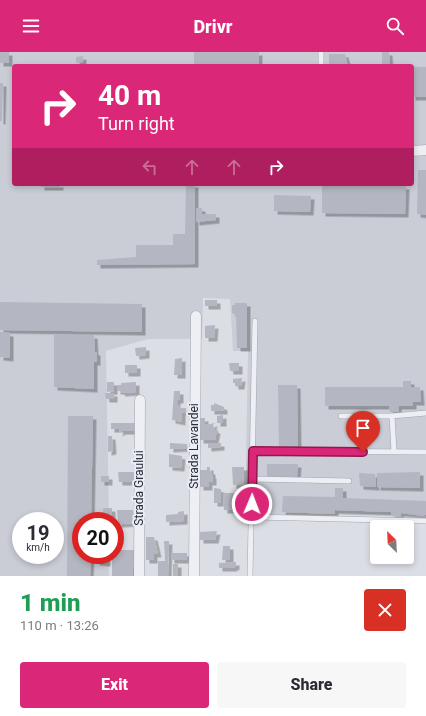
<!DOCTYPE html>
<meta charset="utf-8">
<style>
:root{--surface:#fff;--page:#f7f7f7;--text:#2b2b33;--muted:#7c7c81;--accent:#db2777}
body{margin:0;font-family:Roboto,sans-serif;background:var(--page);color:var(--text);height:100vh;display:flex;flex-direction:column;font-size:15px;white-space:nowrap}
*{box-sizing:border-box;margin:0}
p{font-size:13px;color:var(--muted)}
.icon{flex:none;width:22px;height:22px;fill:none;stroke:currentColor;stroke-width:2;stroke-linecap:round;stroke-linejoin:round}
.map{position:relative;height:524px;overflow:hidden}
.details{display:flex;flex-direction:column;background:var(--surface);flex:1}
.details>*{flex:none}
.top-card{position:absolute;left:12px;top:12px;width:402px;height:122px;border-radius:4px;box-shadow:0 2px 6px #0003;background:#db2777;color:#fff;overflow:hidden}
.needle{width:26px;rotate:336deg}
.tools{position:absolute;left:370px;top:468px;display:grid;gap:8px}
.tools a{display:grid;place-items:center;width:44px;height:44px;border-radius:4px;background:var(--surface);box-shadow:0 2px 6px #0003;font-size:20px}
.speed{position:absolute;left:12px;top:460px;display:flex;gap:8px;font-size:20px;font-weight:700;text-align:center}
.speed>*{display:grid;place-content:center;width:52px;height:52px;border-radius:50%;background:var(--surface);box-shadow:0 2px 6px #0003;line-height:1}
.speed small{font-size:10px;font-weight:400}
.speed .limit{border:6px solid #d22;background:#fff;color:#111}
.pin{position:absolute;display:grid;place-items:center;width:34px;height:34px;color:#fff;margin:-41px -17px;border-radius:50% 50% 50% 0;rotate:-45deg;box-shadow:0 0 4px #0007}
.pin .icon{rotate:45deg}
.me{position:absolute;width:44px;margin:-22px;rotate:1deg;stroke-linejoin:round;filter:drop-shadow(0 0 3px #0008)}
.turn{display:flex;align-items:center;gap:14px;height:84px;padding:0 20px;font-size:18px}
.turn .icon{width:52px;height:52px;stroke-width:2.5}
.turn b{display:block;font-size:28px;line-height:34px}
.lanes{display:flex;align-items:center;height:38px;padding:0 20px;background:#0003;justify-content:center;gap:20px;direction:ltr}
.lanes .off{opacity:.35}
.round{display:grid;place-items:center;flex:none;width:42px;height:42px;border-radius:4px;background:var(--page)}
.overview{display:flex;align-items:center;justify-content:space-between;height:68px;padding:0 20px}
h1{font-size:24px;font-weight:800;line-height:30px;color:#1e9e55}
.action{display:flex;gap:8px;margin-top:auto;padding:8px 20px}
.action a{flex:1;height:46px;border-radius:4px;background:var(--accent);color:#fff;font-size:16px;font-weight:800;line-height:46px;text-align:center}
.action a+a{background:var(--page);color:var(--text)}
header{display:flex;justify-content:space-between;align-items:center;height:52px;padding:0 20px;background:var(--accent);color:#fff;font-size:18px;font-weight:800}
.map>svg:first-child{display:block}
.built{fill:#cacdd6;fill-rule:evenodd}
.building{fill:#b4b7c1;filter:url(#shadow)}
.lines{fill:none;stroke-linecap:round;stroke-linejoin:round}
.service-casing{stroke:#a2a5ae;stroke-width:6}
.minor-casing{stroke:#a2a5ae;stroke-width:11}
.service{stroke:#eeeff4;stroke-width:5}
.minor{stroke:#eeeff4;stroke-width:10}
.route-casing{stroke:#8e194d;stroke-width:10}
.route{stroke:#db2777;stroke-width:7}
.labels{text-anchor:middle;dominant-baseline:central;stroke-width:4;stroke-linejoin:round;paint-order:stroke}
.street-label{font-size:12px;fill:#272b3a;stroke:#ebedf3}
</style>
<header><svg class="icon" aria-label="menu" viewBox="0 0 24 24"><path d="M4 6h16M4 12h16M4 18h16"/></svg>Drivr<svg class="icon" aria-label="search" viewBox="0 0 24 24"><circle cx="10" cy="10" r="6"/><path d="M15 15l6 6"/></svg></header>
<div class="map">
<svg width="426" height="524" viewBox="0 0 426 524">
<defs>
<filter id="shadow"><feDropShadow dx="3.5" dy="3.5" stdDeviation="0" flood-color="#0004"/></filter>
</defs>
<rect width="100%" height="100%" fill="#dcdee5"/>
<path class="built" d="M0,0H426V464L245,462L248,299H233L230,247L203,246L202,287H148L106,299L109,469H81V503H109V524H0ZM14,14H412V132H14ZM21,469H55V503H21Z"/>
<path class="building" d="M0,0H9V11H0Z
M194,0H259V14H194Z
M382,0H389L390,14H382Z
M329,2H345L348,14H329Z
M83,4V10L76,11V5Z
M412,15H426V45H412Z
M0,31H3L2,69H0Z
M418,118H426V163L417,162Z
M41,132H60V135H41Z
M186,132H195V212L97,213V208L136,205V193H173V182H185Z
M322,132L406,134L405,162L322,161Z
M274,143L311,144L310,160L274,159Z
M196,156H202V162H216V168L196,170Z
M205,248H217V254H205Z
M0,250L142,252V280L0,278Z
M235,251H247V296H237L236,263L232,261V253H235Z
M215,273L214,286H205V274Z
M0,280L10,281V306L0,305Z
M54,283H94L95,300H97V310H94V337L54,335Z
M146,295V303L136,304L135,296Z
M182,306V323H174L175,307Z
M229,311H239V319H230Z
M125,313H137V321H125Z
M242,326L241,334H235V331H233V327Z
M403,329H411V335H420L421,350H413V354H398L399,360H390L389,354H325V335H403Z
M107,330H114V339L107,340Z
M136,330V340L122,341L121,339H117V333H121V331Z
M278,333H297L298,398H279Z
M174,339H180V348H177V353H180V356H186V361L182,360V370L172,368Z
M105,341H114V347H106Z
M214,351L224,355V359H211V353H214Z
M223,363V371H217V364Z
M68,364H93L91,469H81V503H91L90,524H67Z
M200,366H205V373L215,371L213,373L215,378H217L215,388H200Z
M111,371H136L135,379H122L119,381L120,377H111Z
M108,384H112L113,399L108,400Z
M170,391L187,392V396L170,397Z
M208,391H221V395L208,396Z
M169,402L182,404L181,416L169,415Z
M267,412H298L297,425H267Z
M207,415H210V419H212V423H213V430H209V435H200V418H207Z
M232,415H244V432L233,433Z
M118,420H136V430H119Z
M420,420V436L377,435V421Z
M359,421L375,422L376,435L360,434Z
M101,424H109V430H101Z
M214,436L221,437V451H214Z
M335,436H343V446L426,449V462L424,464L401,461L400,465L391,464V460L335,458V462L282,460L283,444L335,445Z
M223,441H236L235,458H224Z
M103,456H112V469H104Z
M117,458H133L134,471L118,472Z
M184,459V469L166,470V463L178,462V460Z
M217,479L215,488H200V480Z
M146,485H154L158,502H154V508H146Z
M164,489H169L168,524H158V509H165Z
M223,494H230V508H222Z
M115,498H135L136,511L133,515V524H112V503H115Z
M171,501H187V508H171Z
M97,503H107V511L96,510Z
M236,510V514L233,516H219V511Z
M173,512H178V524H173Z"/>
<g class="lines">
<defs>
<path id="service" d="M321,14V0
M341,364H392L426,361
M392,364L394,400
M253,399L426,400
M253,427L349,429
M252,465L426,469
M250,524L255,269"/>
<path id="minor" d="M412,99L426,98
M139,524L140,348
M194,524L196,264"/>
</defs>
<use href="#service" class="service-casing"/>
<use href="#minor" class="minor-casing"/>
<use href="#service" class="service"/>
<use href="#minor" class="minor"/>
</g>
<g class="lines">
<defs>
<path id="route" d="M252,452L253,399L363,400"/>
</defs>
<use href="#route" class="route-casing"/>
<use href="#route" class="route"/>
</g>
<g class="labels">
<g class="street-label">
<text transform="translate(194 394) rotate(-90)">Strada Lavandei</text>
<text transform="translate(139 436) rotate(-90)">Strada Graului</text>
</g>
</g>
</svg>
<div class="tools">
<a><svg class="needle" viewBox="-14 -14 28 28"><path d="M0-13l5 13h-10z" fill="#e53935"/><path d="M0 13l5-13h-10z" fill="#7c7c81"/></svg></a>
</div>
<div class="speed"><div>19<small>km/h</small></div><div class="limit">20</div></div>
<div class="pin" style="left:363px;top:400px;background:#d93025"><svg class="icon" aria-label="arrive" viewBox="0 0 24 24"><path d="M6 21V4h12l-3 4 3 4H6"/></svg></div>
<svg class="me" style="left:252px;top:452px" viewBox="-20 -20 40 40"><circle r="17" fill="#db2777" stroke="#fff" stroke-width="3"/><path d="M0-11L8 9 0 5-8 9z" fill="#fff"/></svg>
<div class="top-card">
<div class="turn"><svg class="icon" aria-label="right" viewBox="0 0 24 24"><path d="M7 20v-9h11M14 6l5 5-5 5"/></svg><div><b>40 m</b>Turn right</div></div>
<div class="lanes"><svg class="icon off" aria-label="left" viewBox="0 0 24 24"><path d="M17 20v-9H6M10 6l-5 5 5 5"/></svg><svg class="icon off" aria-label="ahead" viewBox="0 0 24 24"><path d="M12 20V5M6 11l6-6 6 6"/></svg><svg class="icon off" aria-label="ahead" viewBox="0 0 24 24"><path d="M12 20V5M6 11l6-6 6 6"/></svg><svg class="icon" aria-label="right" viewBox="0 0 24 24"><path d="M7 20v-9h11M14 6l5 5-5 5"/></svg></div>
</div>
</div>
<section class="details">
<div class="overview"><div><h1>1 min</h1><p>110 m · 13:26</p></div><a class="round" style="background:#d93025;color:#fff"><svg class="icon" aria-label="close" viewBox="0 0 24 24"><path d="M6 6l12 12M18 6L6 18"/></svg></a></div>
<div class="action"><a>Exit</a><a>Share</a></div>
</section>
